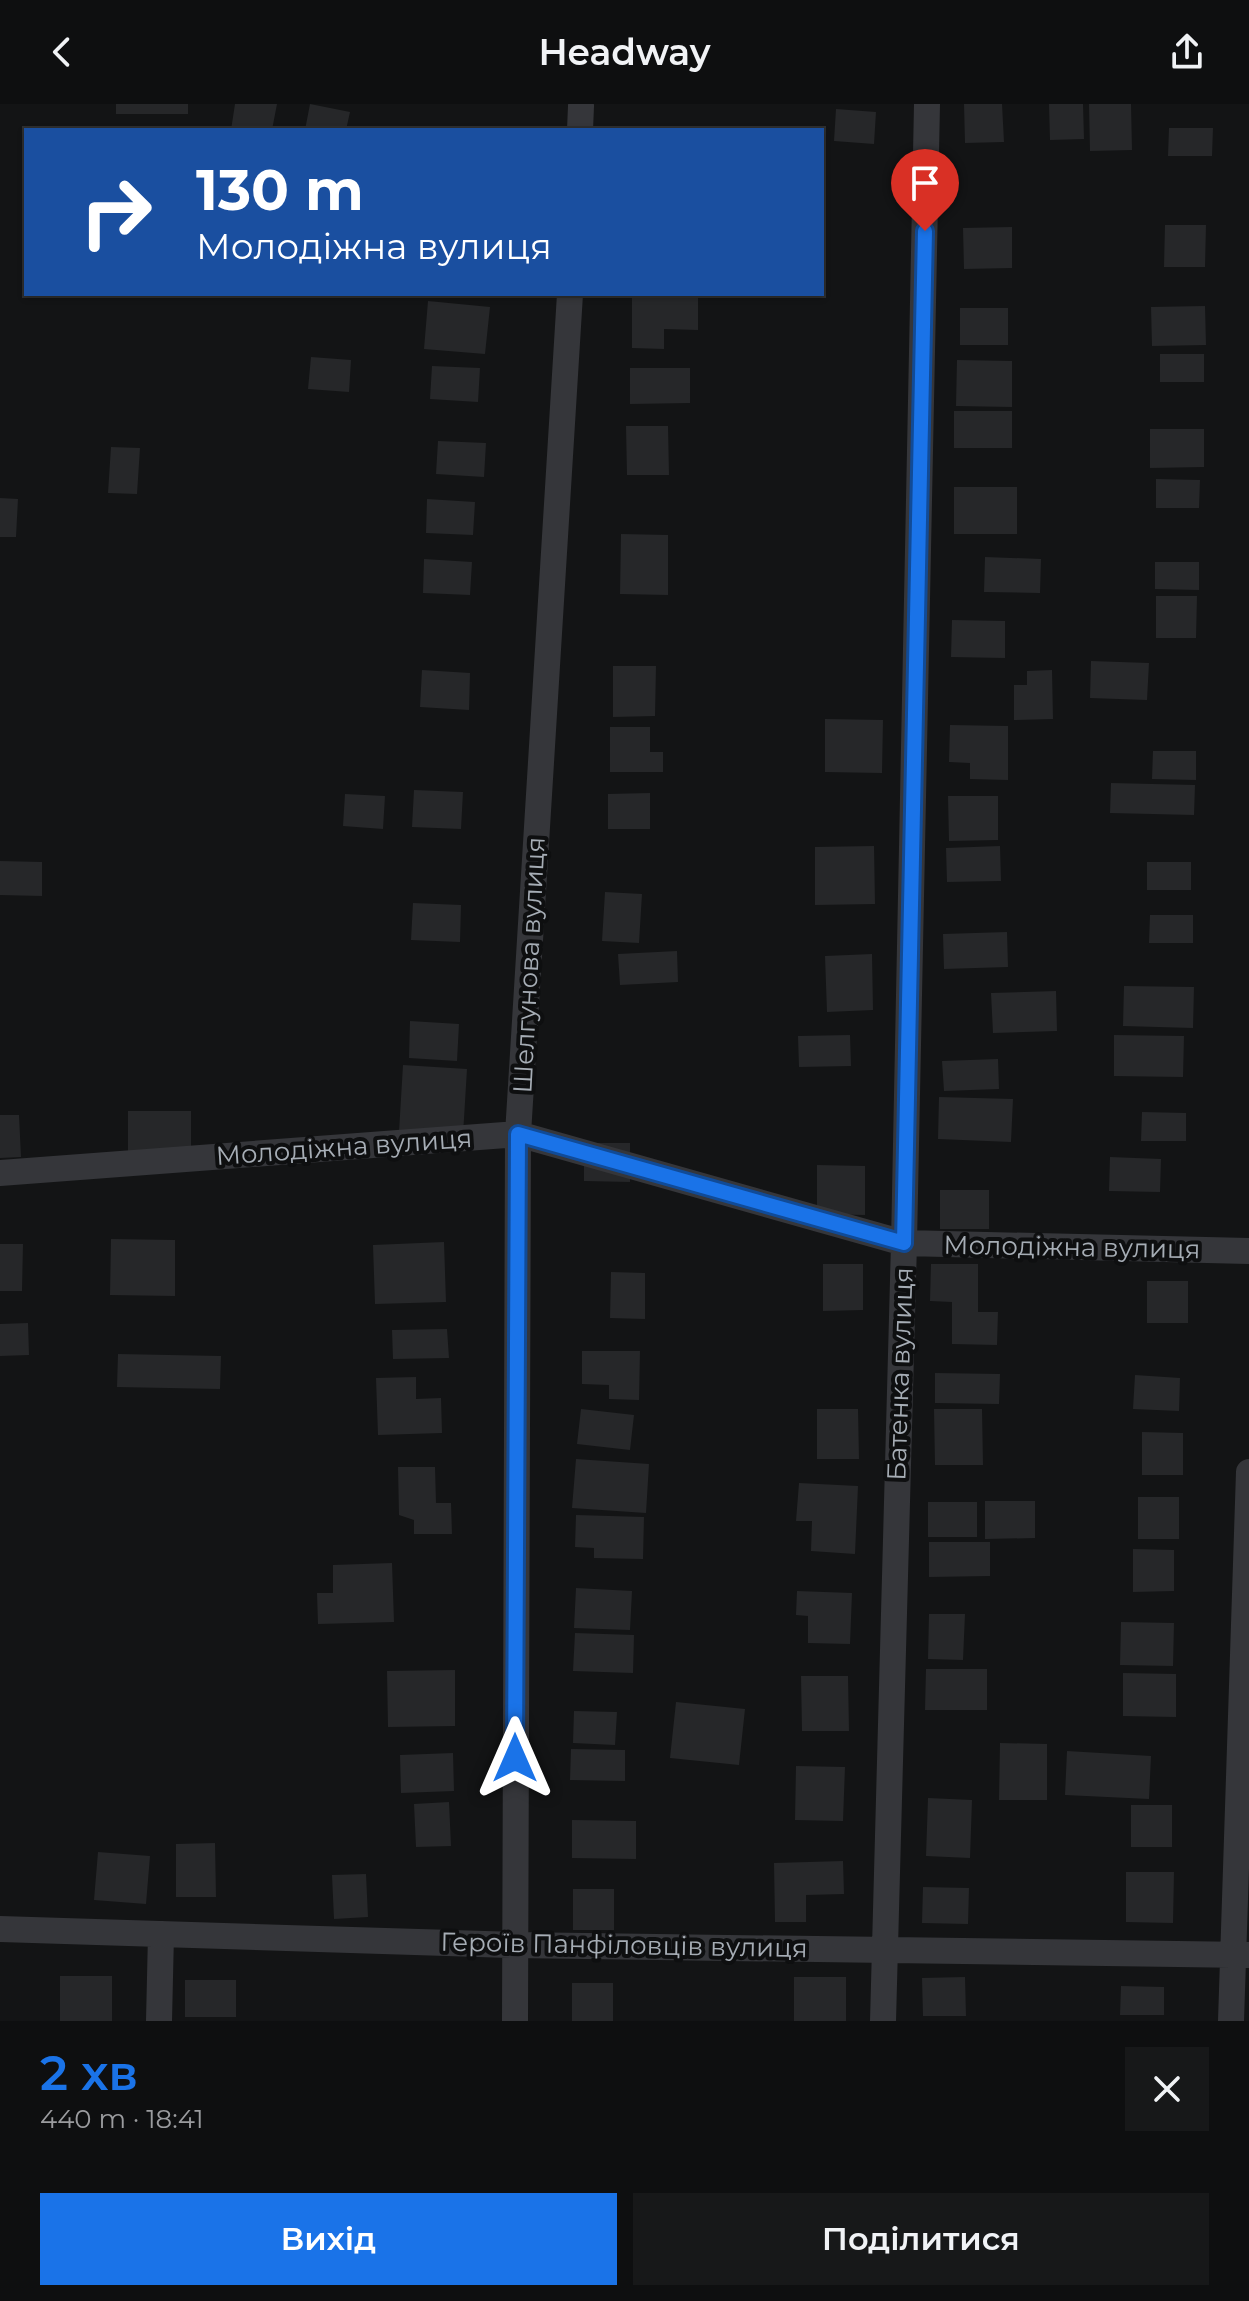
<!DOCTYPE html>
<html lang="uk">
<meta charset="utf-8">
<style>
:root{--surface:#0e0f10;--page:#171819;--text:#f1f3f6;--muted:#9b9c9f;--line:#2e2f30;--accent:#1a73e8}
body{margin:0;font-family:Montserrat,sans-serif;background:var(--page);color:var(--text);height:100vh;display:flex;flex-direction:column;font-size:30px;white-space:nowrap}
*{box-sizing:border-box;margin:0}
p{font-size:26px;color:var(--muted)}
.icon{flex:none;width:44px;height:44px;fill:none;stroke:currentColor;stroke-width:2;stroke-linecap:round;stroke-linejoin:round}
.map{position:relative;height:1917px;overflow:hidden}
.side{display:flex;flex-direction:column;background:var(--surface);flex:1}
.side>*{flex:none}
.banner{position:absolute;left:24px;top:24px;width:800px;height:168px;border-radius:0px;box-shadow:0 2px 6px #0004,0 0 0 2px var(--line);background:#1a4fa0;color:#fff;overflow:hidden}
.pin{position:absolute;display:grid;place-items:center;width:68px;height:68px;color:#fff;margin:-82px -34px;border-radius:50% 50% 50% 0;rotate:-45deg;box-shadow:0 0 8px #0007}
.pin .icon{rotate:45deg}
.me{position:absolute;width:88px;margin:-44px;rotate:0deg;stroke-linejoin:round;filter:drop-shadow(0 0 6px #0008)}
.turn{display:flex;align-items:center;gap:28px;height:168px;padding:0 40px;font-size:36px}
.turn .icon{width:104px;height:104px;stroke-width:2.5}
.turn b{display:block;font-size:56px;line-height:68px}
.round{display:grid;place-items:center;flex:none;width:84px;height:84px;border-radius:0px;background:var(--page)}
.head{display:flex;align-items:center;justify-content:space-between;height:136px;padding:0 40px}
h1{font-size:48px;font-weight:600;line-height:60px;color:var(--accent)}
.button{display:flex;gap:16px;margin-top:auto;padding:16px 40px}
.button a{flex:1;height:92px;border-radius:0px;background:var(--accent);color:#fff;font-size:32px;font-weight:600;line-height:92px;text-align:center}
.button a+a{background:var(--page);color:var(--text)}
header{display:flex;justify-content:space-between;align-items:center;height:104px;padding:0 40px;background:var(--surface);font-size:36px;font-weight:600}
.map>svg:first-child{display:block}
.building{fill:#262729}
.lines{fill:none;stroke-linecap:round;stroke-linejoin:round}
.street{stroke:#35363a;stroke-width:26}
.route-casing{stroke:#114b97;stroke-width:20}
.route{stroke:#1a73e8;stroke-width:14}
.labels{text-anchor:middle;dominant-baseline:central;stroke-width:8;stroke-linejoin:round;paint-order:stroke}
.street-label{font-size:26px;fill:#a6adb5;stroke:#0e0f10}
</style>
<header><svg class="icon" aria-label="back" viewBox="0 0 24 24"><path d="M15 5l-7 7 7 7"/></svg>Headway<svg class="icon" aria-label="share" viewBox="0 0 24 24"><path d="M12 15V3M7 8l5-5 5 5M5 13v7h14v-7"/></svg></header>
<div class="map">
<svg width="1249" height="1917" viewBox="0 0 1249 1917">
<rect width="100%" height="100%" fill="#131415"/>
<path class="building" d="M116,0H188V10H116Z
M235,0H277L272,26H231Z
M310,0L350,8L346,26H305Z
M964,0H1002L1004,38L965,39Z
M1049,0H1083L1084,35L1050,36Z
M1089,0H1131L1132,46L1090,47Z
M836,5L876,8L874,40L834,37Z
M1169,24H1213L1212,52H1168Z
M1165,121H1206L1205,163H1164Z
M1012,123V164L964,165L963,124Z
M632,190H698V226L664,225V245L632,244Z
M428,197L490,203L485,250L424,245Z
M1205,202L1206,241L1152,242L1151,203Z
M960,204H1008V241H960Z
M1160,250H1204V278H1160Z
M311,253L351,256L349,288L308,285Z
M957,256L1012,257V303L956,302Z
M432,262L480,264L478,298L430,295Z
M630,264H690V299L630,300Z
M954,307H1012V344H954Z
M626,322H668L669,371H627Z
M1150,325H1204V363L1150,364Z
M438,337L486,339L484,373L436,370Z
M111,343L140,344L137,390L108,389Z
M1156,375L1200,376L1199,404H1156Z
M954,383H1017V430H954Z
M0,394L18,395L16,433H0Z
M427,395L475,398L473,431L426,429Z
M621,430L668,431V491L620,490Z
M985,453L1041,455L1040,489L984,488Z
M424,455L472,458L470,491L423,489Z
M1155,458H1199V486L1155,485Z
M1156,492H1197L1196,534H1156Z
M952,516L1005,517V554L951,553Z
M1091,557L1149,559L1147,596L1090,594Z
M613,562H656L655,612L613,613Z
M422,566L470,569L469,606L420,603Z
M1052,566L1053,615L1014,616V581H1027V567Z
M825,615L883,616L882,669L825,668Z
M950,621L1008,622V676L970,675V659L949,658Z
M610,623H650V648H663V668H610Z
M1153,647H1196V676L1152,675Z
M1111,679L1195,681L1194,711L1110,709Z
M414,686L463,688L461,725L412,723Z
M650,689V725H608V690Z
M345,690L385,692L383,725L343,722Z
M948,692H998V736L949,737Z
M874,742L875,800L815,801V743Z
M1000,742L1001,777L947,778L946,744Z
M0,757L42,758V792L0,791Z
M1147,758H1191V786H1147Z
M605,788L642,790L639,839L602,837Z
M413,799L461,801L460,838L411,836Z
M1150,811H1193V839H1149Z
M1007,828L1008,863L944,865L943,830Z
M677,847L678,878L620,881L618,850Z
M872,850L873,906L827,908L825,852Z
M1124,882L1194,883L1193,924L1123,922Z
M1056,887L1057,927L993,929L991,889Z
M410,917L459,920L457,957L409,954Z
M850,931L851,962L799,963L798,932Z
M1114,931L1184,932L1183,973L1114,972Z
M998,955L999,985L944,987L942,957Z
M403,961L467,965L463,1031L399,1028Z
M939,993L1013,995L1011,1038L938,1035Z
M128,1007H191V1054H128Z
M1142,1008L1186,1009V1037H1141Z
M0,1011H19L21,1053L0,1054Z
M584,1039H630V1078L584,1077Z
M1110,1053L1161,1055L1160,1088L1109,1087Z
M817,1061L865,1062V1111L817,1110Z
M940,1086H989V1125H940Z
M111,1135L175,1136V1192L110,1191Z
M444,1138L446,1198L375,1200L373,1141Z
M0,1140H23L22,1187H0Z
M823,1160H863V1206L823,1207Z
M931,1160H978V1208H998L997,1241L952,1240V1198L930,1197Z
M611,1168L645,1169V1215L610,1214Z
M1147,1177H1188V1219H1147Z
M28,1219L29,1251L0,1252V1220Z
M447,1225L449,1254L393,1255L392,1226Z
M582,1247H640L639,1296L609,1295V1281L582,1280Z
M118,1250L221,1252L220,1285L117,1283Z
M935,1269L1000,1270L999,1300L935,1299Z
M1135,1271L1180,1274L1179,1307L1133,1305Z
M416,1273V1295L441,1294L442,1329L378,1331L376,1274Z
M581,1305L634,1311L630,1346L577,1340Z
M817,1305H858L859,1355H817Z
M934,1305H982L983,1361H935Z
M1142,1328L1183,1329V1371H1142Z
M576,1355L649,1360L646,1409L572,1404Z
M398,1363H435L436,1399H451L452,1430H414V1416L399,1411Z
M799,1379L858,1382L855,1450L811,1447L812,1417H796Z
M1138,1393H1179V1435H1138Z
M985,1397H1035V1434L985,1435Z
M928,1398H977V1433H928Z
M576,1411L644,1413L643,1455L594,1454V1444L575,1443Z
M929,1438H990V1472L929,1473Z
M1133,1445L1174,1446V1487L1133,1488Z
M392,1459L394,1518L318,1520L317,1489H333V1461Z
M576,1484L632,1487L630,1526L574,1524Z
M797,1487L852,1489L850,1540L808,1539V1512L796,1511Z
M929,1510H965L963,1556L928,1555Z
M1121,1518L1174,1519L1173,1562L1120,1561Z
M575,1529L634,1531L633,1569L573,1567Z
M926,1565H987V1606H925Z
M455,1566V1622L388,1623L387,1567Z
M1123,1569L1176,1570V1613L1123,1612Z
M801,1572H848L849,1627H802Z
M676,1598L745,1605L739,1661L670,1654Z
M574,1607L617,1608L615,1641L573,1639Z
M1000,1639L1047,1640V1696H999Z
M571,1645L625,1646V1677L570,1676Z
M1067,1647L1151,1652L1149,1695L1065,1691Z
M453,1649L454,1687L401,1689L400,1651Z
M796,1662L845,1663L843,1717L795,1716Z
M928,1694L972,1696L970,1754L926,1752Z
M449,1698L451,1742L416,1743L414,1700Z
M1131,1701H1172V1743H1131Z
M572,1716L636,1717V1755L572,1754Z
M215,1739L216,1793H176V1740Z
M98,1748L150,1752L146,1800L94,1796Z
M843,1757L844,1790L806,1791V1818H775L774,1759Z
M1126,1768H1174L1173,1819L1126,1818Z
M366,1770L368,1813L334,1815L332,1771Z
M923,1783L969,1784L968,1820L922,1819Z
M573,1785H614V1826H573Z
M60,1872H112V1917H60Z
M794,1873H846V1917H794Z
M965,1873L966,1912H923L922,1874Z
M185,1876H236V1913H185Z
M572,1879H613V1917H572Z
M1121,1882L1164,1883V1911H1120Z"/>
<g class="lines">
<path class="street" d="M580,26L581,2
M0,1069L518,1030L904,1139L1249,1147
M0,1825L514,1841L1249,1851
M159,1917L161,1830
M515,1917L518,1030L570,190
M883,1917L904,1139L927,0
M1231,1917L1249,1368"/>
</g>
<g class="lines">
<defs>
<path id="route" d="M515,1654L518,1030L904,1139L925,127"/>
</defs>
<use href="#route" class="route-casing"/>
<use href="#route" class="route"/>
</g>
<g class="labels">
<g class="street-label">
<text transform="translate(529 861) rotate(-87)">Шелгунова вулиця</text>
<text transform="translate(344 1043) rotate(-4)">Молодіжна вулиця</text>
<text transform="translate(1072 1143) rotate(1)">Молодіжна вулиця</text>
<text transform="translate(900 1270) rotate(-88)">Батенка вулиця</text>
<text transform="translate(624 1841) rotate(1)">Героїв Панфіловців вулиця</text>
</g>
</g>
</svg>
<div class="pin" style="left:925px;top:127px;background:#d93025"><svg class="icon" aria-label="arrive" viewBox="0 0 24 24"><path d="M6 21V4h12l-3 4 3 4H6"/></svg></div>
<svg class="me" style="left:515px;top:1654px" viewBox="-20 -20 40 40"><path d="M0-17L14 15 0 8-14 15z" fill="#1a73e8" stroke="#fff" stroke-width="4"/></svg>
<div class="banner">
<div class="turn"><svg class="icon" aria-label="right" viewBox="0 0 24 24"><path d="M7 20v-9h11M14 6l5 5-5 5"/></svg><div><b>130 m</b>Молодіжна вулиця</div></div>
</div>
</div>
<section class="side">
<div class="head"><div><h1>2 хв</h1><p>440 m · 18:41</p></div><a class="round"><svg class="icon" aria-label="close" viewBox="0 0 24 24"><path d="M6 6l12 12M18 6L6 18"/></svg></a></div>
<div class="button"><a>Вихід</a><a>Поділитися</a></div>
</section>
